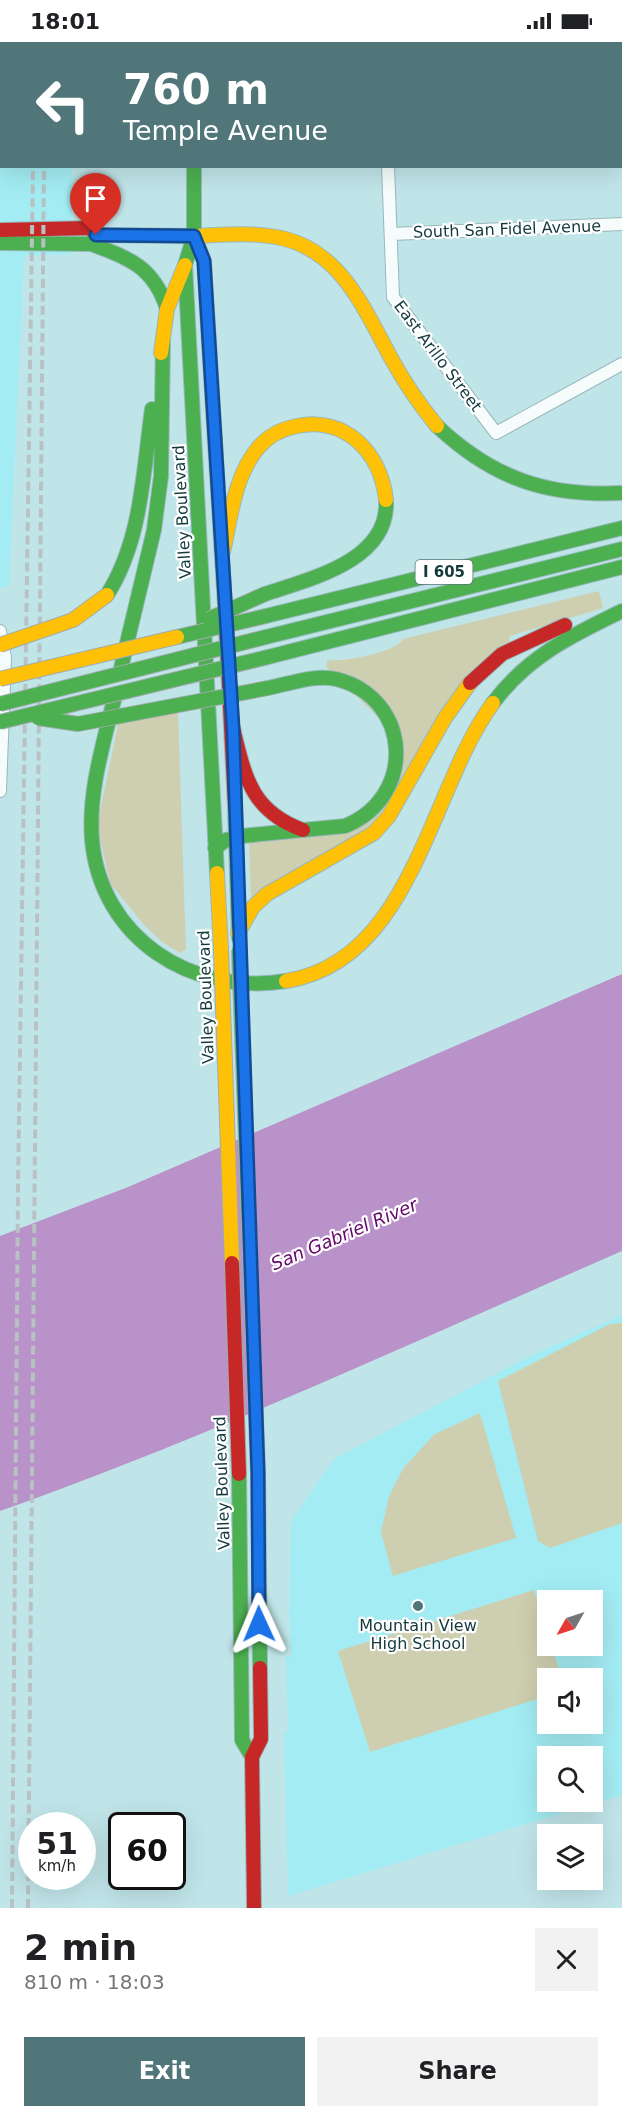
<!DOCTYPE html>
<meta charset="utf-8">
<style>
:root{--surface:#fff;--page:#f2f2f2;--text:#202124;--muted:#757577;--accent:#50767a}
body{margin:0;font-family:"DejaVu Sans",sans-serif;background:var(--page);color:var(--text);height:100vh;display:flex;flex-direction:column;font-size:22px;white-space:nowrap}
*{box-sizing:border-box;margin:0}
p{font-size:20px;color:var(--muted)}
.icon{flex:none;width:33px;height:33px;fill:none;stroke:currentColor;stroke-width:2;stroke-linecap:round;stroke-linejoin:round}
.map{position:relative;height:1866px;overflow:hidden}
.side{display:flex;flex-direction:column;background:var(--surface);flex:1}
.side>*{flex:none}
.hud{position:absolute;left:0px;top:0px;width:622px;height:126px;box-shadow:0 6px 24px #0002;background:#50767a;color:#fff;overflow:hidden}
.needle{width:39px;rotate:231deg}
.buttons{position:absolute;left:537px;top:1548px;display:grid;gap:12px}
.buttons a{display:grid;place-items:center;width:66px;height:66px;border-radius:0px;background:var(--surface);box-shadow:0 6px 24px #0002;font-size:30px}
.speed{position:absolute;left:18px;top:1770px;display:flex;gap:12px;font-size:30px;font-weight:700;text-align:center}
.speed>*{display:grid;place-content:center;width:78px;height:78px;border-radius:50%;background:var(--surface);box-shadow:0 6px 24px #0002;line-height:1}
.speed small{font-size:15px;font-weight:400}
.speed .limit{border:3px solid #111;border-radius:9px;background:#fff;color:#111}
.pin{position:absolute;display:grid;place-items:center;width:51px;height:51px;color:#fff;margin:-62px -26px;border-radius:50% 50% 50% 0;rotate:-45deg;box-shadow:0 0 6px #0007}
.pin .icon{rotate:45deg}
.me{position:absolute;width:66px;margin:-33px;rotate:359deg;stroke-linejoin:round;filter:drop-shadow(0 0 4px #0008)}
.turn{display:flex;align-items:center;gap:21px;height:126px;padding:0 24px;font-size:27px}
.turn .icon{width:78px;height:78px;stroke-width:2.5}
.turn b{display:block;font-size:42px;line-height:51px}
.round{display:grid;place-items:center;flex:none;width:63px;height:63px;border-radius:0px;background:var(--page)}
.head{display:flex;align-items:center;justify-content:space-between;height:102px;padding:0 24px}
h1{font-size:36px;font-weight:700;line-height:45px}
.action{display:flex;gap:12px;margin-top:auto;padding:12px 24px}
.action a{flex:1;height:69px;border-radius:0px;background:var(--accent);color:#fff;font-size:24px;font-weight:700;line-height:69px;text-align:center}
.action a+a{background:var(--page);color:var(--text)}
.status{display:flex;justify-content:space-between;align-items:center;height:42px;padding:0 30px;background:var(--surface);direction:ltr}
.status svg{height:16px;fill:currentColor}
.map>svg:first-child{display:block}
.built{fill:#a3ecf3;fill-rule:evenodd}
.green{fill:#cecfb0}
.water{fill:#b892c8}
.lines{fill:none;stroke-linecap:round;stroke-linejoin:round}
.street-casing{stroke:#97b8bb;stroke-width:14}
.fast-casing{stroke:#97b8bb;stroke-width:16}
.slow-casing{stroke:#97b8bb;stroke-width:16}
.jam-casing{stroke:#97b8bb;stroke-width:16}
.street{stroke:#f6fbfc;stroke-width:12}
.fast{stroke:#4caf50;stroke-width:14}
.slow{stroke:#ffc107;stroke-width:14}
.jam{stroke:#c62828;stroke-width:14}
.rail{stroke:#b8c2c3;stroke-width:4;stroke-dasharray:9 4.5;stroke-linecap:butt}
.fast-bridge-casing{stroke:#a1abac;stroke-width:16;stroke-linecap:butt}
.slow-bridge-casing{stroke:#a1abac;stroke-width:16;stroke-linecap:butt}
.jam-bridge-casing{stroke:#a1abac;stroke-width:16;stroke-linecap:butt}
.fast-bridge{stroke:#4caf50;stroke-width:14}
.slow-bridge{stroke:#ffc107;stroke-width:14}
.jam-bridge{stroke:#c62828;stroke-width:14}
.route-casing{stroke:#114b97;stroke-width:15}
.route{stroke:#1a73e8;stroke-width:10}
.poi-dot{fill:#50767a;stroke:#fff;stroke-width:2}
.labels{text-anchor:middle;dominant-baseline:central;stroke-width:4.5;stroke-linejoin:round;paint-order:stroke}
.shield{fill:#fff;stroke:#5a7578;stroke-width:1.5}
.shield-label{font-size:15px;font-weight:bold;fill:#143a3e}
.street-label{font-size:16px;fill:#143a3e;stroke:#fff}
.poi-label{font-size:16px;fill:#143a3e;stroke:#fff}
.water-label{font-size:18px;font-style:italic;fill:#66076d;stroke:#fff}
</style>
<div class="status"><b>18:01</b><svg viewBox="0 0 49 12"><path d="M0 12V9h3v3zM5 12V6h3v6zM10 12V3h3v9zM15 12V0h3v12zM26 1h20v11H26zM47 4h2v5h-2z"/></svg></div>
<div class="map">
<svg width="622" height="1866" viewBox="0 0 622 1866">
<rect width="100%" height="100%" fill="#c0e5e9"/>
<path class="built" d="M0,0H73L2,2V124L72,125V212L24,214L9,543L0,546Z
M622,1273V1753L288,1854L284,1689H288L286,1614H291L289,1570L291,1479L334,1417L526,1316ZM548,1558H592V1604H548ZM548,1636H592V1682H548ZM548,1714H592V1760H548Z"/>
<path class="green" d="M599,549L603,566L510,594L509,600L370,785L251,857L249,801L364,783L402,698L326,625L327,618C342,620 396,611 403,597Z
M178,670L186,908L180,911L161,899L144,883L110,841L97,784L119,678Z
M622,1281V1481L550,1506L538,1499L498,1339L610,1282Z
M480,1371L516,1496L393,1534L381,1490L389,1454L404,1425L435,1392Z
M534,1548L547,1591L548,1604H551L562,1636H548L547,1654L370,1710L338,1609Z"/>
<path class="water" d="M622,932V1209C416,1299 212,1394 0,1469V1194L128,1145Z"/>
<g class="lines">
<defs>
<path id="street" d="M388,2V0
M621,40H622
M388,124L393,255L496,391L622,322
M392,192L622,182
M0,589L5,615L0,749"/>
<path id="fast" d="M191,0V2
M194,124V194L185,223L217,831
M96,193L194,194
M194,194L204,219L225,564
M0,201L91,202L96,193
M91,202C129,216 154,225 167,267
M437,384C492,436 547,455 622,451
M265,552C309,537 390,519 386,458
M107,553C142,498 143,430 152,367
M266,574L622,486
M266,595L622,507
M268,615L622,525
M121,626L154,488L161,434L163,296
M114,658C103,703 88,751 92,798C101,897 192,954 286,939
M493,661C527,615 572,593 622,569
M235,765L239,896
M215,806L226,798L242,794L345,784C417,755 412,656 336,637C315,632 289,642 268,646
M258,1431L260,1626
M239,1432L242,1698L252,1715"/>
<path id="slow" d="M194,194C221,193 249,190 276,195C340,206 363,265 391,316C404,340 419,362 437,384
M161,311L167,267L185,223
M223,510C231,475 234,435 258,406C268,394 281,387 297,384C346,374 381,411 386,458
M217,831L221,908
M238,891L253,865L267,852L374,791L389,774L445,676L470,641
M286,939C413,919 429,748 493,661"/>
<path id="jam" d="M0,188L91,186L96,193
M225,564L235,765
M470,641L502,612L565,583
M233,686C245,735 251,769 303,788
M254,1866L252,1715L261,1697L260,1626"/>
</defs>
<use href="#street" class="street-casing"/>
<use href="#fast" class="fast-casing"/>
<use href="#slow" class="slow-casing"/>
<use href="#jam" class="jam-casing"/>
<use href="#street" class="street"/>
<use href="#fast" class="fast"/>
<use href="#slow" class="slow"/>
<use href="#jam" class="jam"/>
<path class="rail" d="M35,2V0
M45,2V0
M12,1866L18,1146L33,124
M28,1866L44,124"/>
<defs>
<path id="fast-bridge" d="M209,577L265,552
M177,595L266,574
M0,662L266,595
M38,676L78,682L268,646
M0,680L268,615
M239,908L258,1431"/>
<path id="slow-bridge" d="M0,603L73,578L107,553
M0,637L177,595
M221,908L232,1221"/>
<path id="jam-bridge" d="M232,1221L239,1432"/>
</defs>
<use href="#fast-bridge" class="fast-bridge-casing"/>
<use href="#slow-bridge" class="slow-bridge-casing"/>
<use href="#jam-bridge" class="jam-bridge-casing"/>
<use href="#fast-bridge" class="fast-bridge"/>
<use href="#slow-bridge" class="slow-bridge"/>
<use href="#jam-bridge" class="jam-bridge"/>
</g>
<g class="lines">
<defs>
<path id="route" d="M96,193L194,194L204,219L233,686L258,1431L259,1582"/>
</defs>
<use href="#route" class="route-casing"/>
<use href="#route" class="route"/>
</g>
<circle class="poi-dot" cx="418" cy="1564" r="6"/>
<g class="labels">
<rect class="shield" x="415.5" y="518" width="57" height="24" rx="4.5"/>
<g class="shield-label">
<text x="444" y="530">I 605</text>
</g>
<g class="street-label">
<text transform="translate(507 187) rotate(-2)">South San Fidel Avenue</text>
<text transform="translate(438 314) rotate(53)">East Arillo Street</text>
<text transform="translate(182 470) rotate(-93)">Valley Boulevard</text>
<text transform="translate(206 955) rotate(-92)">Valley Boulevard</text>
<text transform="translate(222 1441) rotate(-92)">Valley Boulevard</text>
</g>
<g class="poi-label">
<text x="418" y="1583">Mountain View<tspan x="418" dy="18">High School</tspan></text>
</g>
<g class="water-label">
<text transform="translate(344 1192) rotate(-23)">San Gabriel River</text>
</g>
</g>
</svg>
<div class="buttons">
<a><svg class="needle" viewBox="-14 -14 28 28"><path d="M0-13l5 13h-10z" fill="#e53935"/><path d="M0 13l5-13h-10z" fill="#757577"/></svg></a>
<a><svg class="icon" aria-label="sound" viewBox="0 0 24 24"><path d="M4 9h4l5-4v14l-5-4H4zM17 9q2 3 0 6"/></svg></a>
<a><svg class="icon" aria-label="search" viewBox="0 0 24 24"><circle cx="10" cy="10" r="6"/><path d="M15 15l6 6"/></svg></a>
<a><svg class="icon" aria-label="layers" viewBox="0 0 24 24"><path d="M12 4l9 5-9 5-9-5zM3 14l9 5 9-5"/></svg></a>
</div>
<div class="speed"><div>51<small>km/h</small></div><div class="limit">60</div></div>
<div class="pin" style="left:96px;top:193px;background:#d93025"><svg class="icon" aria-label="arrive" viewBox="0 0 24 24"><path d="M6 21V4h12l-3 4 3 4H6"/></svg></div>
<svg class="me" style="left:259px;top:1582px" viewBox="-20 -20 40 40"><path d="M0-17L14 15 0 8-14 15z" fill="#1a73e8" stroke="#fff" stroke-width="4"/></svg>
<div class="hud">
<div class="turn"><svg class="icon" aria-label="left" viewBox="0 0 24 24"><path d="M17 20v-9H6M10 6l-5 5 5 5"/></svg><div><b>760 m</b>Temple Avenue</div></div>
</div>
</div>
<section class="side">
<div class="head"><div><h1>2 min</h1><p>810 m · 18:03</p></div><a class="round"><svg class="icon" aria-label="close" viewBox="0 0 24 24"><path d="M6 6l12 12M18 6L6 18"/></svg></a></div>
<div class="action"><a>Exit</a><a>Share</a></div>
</section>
